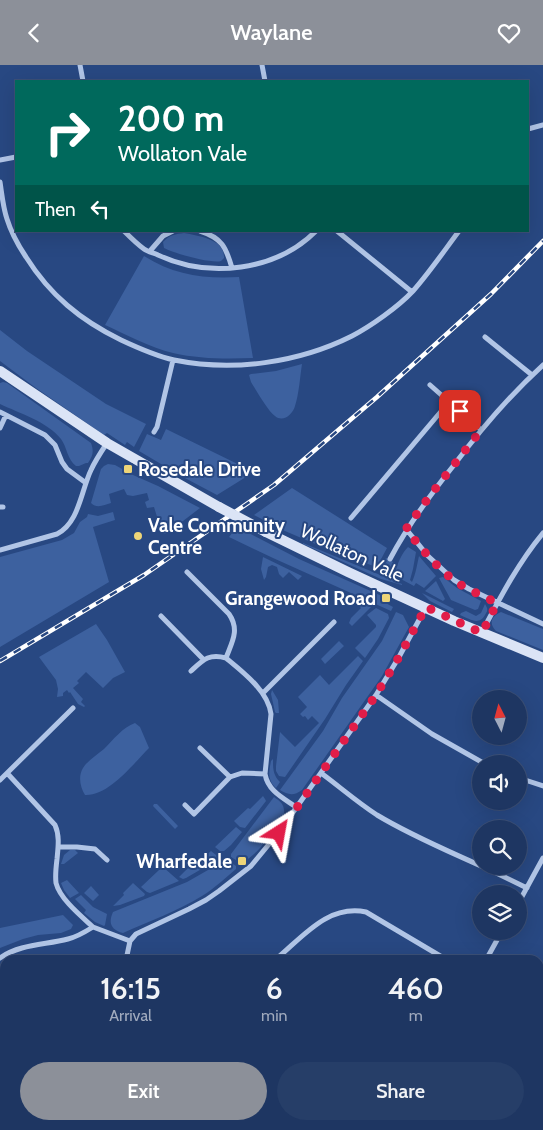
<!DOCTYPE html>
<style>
:root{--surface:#1e3662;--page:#263e68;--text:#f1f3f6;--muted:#a1abbe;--line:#3c5077;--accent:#8c9099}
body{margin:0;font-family:Cabin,sans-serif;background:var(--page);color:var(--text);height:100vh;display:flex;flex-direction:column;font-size:19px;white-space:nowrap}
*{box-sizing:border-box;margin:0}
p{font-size:16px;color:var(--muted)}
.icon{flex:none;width:28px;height:28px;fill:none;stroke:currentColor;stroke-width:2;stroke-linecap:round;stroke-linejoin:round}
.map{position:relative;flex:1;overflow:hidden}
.sheet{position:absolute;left:0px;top:890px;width:544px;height:175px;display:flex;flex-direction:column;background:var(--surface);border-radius:15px 15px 0 0;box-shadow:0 5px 20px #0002,0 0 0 1px var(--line)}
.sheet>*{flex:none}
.top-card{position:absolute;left:15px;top:15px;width:514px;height:152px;border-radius:0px;box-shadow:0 5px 20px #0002,0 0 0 1px var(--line);background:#00695c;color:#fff;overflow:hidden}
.needle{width:32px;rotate:354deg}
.tools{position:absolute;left:472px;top:625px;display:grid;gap:10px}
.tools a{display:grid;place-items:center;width:55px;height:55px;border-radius:50%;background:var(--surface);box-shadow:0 5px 20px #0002,0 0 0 1px var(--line);font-size:25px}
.pin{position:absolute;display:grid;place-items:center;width:42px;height:42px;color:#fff;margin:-21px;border-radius:10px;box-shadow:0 2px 8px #0006}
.me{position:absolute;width:55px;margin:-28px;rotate:34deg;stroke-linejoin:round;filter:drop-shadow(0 0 4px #0008)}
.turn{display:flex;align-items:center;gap:18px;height:105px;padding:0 20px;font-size:22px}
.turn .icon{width:65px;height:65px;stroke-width:2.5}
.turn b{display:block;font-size:35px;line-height:42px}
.then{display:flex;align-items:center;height:48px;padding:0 20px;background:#0003;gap:10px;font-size:19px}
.eta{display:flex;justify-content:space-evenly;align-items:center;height:85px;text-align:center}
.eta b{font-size:30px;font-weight:600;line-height:35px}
.primary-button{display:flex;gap:10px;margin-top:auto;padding:10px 20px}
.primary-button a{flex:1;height:58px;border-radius:30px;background:var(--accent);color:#fff;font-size:20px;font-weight:600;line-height:58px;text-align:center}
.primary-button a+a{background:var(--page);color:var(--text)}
header{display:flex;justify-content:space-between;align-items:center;height:65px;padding:0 20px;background:var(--accent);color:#fff;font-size:22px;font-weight:600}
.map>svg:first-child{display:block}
.green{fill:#3d619f}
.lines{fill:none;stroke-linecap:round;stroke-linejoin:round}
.street{stroke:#b1c5e6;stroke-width:5}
.secondary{stroke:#dbe4f6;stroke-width:10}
.rail-casing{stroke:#fff;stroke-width:4.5}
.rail{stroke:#284882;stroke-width:2.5;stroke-dasharray:8;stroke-linecap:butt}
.secondary-bridge{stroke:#dbe4f6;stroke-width:10}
.route{stroke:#e11d48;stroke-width:9;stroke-dasharray:0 16.2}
.poi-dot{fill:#eed578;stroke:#284882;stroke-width:2}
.labels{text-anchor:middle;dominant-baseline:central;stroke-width:4;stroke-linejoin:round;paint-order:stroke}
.poi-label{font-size:19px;font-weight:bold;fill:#fff;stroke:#284882;text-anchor:start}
.street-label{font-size:19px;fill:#fff;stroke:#284882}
</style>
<header><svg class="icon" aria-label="back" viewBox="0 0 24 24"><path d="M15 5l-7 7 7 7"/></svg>Waylane<svg class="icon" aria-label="heart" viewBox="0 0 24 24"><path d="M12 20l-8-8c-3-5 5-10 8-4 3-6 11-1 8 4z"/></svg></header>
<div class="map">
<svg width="543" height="1065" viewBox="0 0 543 1065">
<rect width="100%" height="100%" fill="#284882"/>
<path class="green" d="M184,168C199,171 225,174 224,193C223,194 222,195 221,196C212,199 173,188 164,183L163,177C169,170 176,169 184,168Z
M144,191C174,210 204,214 239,212L253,293C226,294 199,294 173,288C151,283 125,269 105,260Z
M0,265L27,286L106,339L146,359L134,382L127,377L125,380L107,368L104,370L36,323L0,296Z
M302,299C300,312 299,329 295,341C293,349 283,358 275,351C268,346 256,325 251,317L249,310L251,309L276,306Z
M3,317L7,318L91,378C94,386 93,391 88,398H86L79,401H76C67,394 67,382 61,374C48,357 19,348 0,339V318Z
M166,364L254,407L217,430L183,412L139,386L147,369L161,375Z
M108,399L115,400L133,410L158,421L200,443L166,469L162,468L154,442L147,443L145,437L149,435L147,428L133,431L127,430L124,424L109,429L111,438C104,440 97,444 91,438L101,404L104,401Z
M292,423L387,483L379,498L376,502L313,478L285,466L254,450Z
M113,447L115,455L93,462L109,517L0,582V492L62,475L74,468L80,457L87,452L88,449L98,451Z
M237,462L299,494L384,532L382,536L393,542L391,546L273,493L229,472Z
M303,478L402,519V520L381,514L303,479Z
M408,482L416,487L413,504L410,515L412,517C416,508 417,500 419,491L436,511L424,523L416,518L414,521L397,512L395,508C397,499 402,488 408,482Z
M263,492L302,511L298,515L289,507L283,513L279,509L277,502L272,500L268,502L266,512L264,515L261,504Z
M386,493L395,498L391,504L392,511L378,505L381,502Z
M443,512L457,523L481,536L478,544L475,545L451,535L439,513Z
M436,516L445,534L443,536L425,526Z
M422,528L454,544L452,547L430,536Z
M358,534L371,540V542L352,561L349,558L351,553L361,543L355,537Z
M485,539C488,544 488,545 485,550C479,561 470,554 460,550L461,548L466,546L476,551L481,548Z
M376,543L388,549L389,553L378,574L365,593L355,583L376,562V560L367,550Z
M396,547L403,550L409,562L382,611L302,725C294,731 288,730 280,725L323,666L342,633L382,576Z
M501,547L543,564V585L496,566C488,558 492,551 501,547Z
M96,559L107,575L125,607L113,613L103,623L86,607L77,616L79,618L73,623L83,634L81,637L85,641L84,642L78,639L70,627L69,628L67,625L63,628V631L57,632L58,624L56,615L39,592Z
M339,576L344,581L325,599L321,594Z
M358,591L363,596L346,620L325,654L285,712L279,711L276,706V701L280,667L295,682L319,658L312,651L308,655L305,651L303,652L300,649L307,642L298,632L320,610L329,620Z
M272,625L278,635L279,648H276L275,647L271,629Z
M135,658L140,662L149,683C133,699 109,731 85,730C80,722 78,711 83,703C88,695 97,690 104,684C113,675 123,662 135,658Z
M273,694C273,704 273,710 280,717L276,723C267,715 269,706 271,696Z
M263,731L265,734L266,736L245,763L240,762L234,756L248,743L250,744Z
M274,732C280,736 285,740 284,748C284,753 279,758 276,761C267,775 257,790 241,798L231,792V789Z
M154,739H157L178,761L175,764L153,741Z
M236,762L242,767L231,780L224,786H220L215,782Z
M70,785H75L78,788L64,799H61L64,790Z
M211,786L216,790L217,793L205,802L186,813L183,814L179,812L194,797L197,798Z
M224,793L236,801V804C225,813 215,823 202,831C177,846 150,856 123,868C111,865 108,858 113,847L187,817L208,805Z
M163,802L179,816L150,828L147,827L141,822L159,805H160Z
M67,815L79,828L70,833L64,825L61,818Z
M133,818L145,829L144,831L120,840L113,841L124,830L123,828Z
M91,821L99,830L93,836L84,828Z
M81,830L93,842L107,849L105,860L104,861L95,857L84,848L86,845L75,834Z
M63,850L73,860L71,864L61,868L38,870L23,874L0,883V863Z"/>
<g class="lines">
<path class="street" d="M80,0L83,16
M262,0L265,16
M528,64L543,60
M0,95L16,92
M0,117C2,130 3,142 7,154C11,167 18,180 26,192C50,230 80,255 121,275C138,283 156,291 174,295C233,307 298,298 352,271C371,261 398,242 413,226C429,208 444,186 459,166
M124,166C130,172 137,179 144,184C148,187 154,188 158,190C209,214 276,206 316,166
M200,166C222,173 226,182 232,203
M337,166L412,227
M150,186L163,171L173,166
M485,272L532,310
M430,320L481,365
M0,347L45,370L55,380L62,397L67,404L86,418
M0,363L6,350
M154,367L157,362L173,295
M0,442H3
M351,453L449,337
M406,464L428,491L454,515L469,524L543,559
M0,485L57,469C79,458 81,426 91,405C95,396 101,387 107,378
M390,494C408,460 430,430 454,400C481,364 510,330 543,300
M187,507L229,549C240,565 232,577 226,593
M161,551L203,594
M482,567C500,533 518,498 543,468
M191,606C203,595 209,588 226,593C243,607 268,626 271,649L265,709C268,726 283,733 296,742
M263,628L334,557
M376,630L432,669L485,699
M200,683L230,712
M7,708L55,760C60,771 58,783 57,794C56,802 55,810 56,818C60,834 81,851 93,862
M321,708C340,722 357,737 377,750C410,770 446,785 481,801
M519,713L543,721
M0,715L73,643
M185,740L194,749L230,712L242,708L265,709
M58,782H77L95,784L107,795
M482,801L527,823
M519,837L543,793
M0,893C20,879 45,880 68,874C77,872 85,867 93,862L130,876
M126,895L130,876L136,869L189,844L206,835L219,826L251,801L279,767L376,630L399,592L426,542
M275,895C302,873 327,839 366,847L447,895
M486,895L502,866
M539,1005L543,997
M539,1036L543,1039
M249,1060L257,1065
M432,1060L441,1065
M51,1065V1060
M185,1065L189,1060
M506,1065L508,1060"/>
<path class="secondary" d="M0,306L107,378L219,442
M266,467L348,507L454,556L543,593"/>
<defs>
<path id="rail" d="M0,596L144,510L274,420L377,332L491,229L543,176"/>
</defs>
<use href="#rail" class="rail-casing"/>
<use href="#rail" class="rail"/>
<path class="secondary-bridge" d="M219,442L266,467"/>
</g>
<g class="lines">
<path class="route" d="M279,768L376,630L399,592L426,542L482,568L497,538C483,531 468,525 455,516C436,502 421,483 406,464L429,432L481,365L460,346"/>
</g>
<g class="poi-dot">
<rect x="123" y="399" width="10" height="10" rx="2.5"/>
<circle cx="138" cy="471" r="5"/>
<rect x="381" y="528" width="10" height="10" rx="2.5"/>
<rect x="237" y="791" width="10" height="10" rx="2.5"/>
</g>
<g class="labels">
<g class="poi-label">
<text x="138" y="404">Rosedale Drive</text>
<text x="148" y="460">Vale Community<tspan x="148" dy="22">Centre</tspan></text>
<text x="376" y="533" text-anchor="end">Grangewood Road</text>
<text x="232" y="796" text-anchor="end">Wharfedale</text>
</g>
<g class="street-label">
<text transform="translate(352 488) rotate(25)">Wollaton Vale</text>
</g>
</g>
</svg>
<div class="tools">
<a><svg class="needle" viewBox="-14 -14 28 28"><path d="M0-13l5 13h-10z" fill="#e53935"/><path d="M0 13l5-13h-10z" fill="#a1abbe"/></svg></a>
<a><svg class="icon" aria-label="sound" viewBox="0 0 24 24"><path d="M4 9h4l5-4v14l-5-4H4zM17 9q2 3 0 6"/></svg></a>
<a><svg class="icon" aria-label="search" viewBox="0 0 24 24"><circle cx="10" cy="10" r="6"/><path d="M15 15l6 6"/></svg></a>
<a><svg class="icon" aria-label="layers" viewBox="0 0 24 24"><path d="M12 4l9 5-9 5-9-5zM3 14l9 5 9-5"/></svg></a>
</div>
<div class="pin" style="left:460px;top:346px;background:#d93025"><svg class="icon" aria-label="arrive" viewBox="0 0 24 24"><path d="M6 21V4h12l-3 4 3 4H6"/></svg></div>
<svg class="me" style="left:279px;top:768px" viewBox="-20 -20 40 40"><path d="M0-17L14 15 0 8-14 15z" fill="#e11d48" stroke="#fff" stroke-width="4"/></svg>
<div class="top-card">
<div class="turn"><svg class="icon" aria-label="right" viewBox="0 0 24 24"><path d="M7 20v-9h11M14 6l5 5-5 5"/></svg><div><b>200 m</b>Wollaton Vale</div></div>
<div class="then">Then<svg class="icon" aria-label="left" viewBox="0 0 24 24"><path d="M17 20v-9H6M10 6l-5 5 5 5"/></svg></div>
</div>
<section class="sheet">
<div class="eta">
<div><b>16:15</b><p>Arrival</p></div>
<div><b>6</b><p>min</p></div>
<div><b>460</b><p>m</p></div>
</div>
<div class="primary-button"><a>Exit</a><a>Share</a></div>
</section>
</div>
